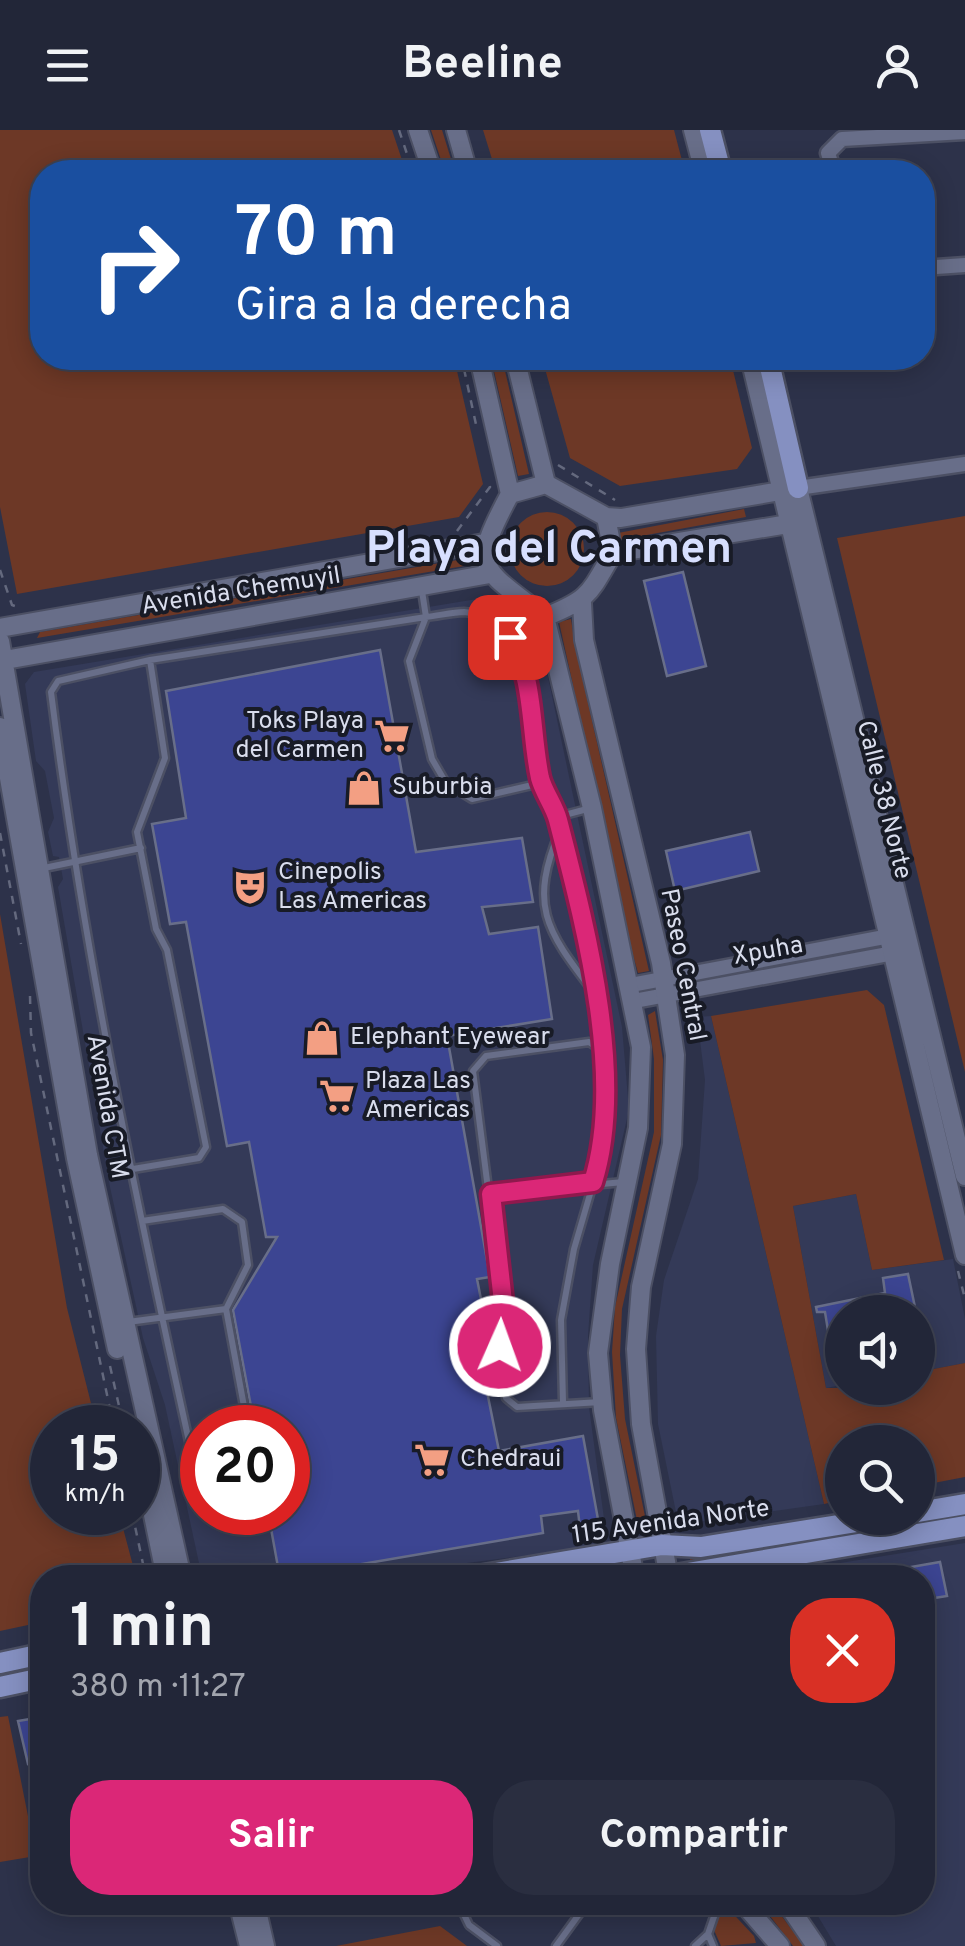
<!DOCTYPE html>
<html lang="es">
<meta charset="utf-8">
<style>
:root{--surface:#222638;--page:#2a2e40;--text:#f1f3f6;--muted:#a2a5ae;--line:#3f4353;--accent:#db2777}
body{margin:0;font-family:Overpass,sans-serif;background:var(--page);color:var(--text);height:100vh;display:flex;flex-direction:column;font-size:38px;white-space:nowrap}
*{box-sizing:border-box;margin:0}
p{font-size:32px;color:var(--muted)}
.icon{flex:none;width:55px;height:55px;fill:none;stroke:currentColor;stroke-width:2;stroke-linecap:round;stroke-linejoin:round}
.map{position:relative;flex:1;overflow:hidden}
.sheet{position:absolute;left:30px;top:1435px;width:905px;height:350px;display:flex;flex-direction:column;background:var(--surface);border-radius:40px;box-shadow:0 5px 25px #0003,0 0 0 2px var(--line)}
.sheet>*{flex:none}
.banner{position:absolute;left:30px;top:30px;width:905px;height:210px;border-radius:40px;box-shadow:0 5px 25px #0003,0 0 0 2px var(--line);background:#1a4fa0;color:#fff;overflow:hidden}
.tools{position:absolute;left:825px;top:1165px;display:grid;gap:20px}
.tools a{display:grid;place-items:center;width:110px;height:110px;border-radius:50%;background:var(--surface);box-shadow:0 5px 25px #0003,0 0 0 2px var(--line);font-size:50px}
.speed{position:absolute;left:30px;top:1275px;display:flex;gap:20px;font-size:50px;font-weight:700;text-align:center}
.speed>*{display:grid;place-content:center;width:130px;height:130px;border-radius:50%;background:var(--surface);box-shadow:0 5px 25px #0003,0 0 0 2px var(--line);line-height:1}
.speed small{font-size:25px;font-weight:400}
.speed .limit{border:15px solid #d22;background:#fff;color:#111}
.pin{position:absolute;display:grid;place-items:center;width:85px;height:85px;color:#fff;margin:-42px;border-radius:20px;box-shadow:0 5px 15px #0006}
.me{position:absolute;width:110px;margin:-55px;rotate:2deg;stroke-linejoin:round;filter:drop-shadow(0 0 8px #0008)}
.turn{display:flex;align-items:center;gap:35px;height:210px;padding:0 40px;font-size:45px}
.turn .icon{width:130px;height:130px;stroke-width:2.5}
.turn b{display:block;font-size:70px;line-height:85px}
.round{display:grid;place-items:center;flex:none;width:105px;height:105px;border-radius:40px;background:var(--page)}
.head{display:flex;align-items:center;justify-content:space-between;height:170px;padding:0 40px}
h1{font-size:60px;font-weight:700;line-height:75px}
.action{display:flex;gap:20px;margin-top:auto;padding:20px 40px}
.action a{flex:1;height:115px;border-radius:40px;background:var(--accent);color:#fff;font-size:40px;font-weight:700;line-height:115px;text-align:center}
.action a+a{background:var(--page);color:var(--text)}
header{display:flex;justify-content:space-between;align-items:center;height:130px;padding:0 40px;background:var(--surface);font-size:45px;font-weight:700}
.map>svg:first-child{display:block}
.built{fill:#343a58;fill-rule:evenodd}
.green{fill:#6d3826}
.building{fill:#3c4592;stroke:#686e89;stroke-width:2.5}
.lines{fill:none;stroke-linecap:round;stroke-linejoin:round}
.lane-casing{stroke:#4c5064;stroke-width:11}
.street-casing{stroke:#4c5064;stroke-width:19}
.secondary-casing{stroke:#4c5064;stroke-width:22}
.primary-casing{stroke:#4c5064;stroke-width:25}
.path{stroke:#64697e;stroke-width:2.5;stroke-dasharray:8 8;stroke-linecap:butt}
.lane{stroke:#686e89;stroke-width:6}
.street{stroke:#686e89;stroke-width:14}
.secondary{stroke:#686e89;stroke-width:18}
.primary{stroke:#8590c1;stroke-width:20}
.route-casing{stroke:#8e194d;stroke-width:25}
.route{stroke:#db2777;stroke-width:18}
.labels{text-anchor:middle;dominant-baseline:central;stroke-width:8;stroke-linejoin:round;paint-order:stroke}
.street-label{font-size:25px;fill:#d9dded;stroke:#181b26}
.poi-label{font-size:25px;fill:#d9dded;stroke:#181b26;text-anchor:start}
.town-label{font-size:45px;font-weight:bold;fill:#d7dffe;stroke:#181b26}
</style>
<header><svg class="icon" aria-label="menu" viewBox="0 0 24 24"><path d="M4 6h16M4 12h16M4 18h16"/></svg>Beeline<svg class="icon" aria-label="person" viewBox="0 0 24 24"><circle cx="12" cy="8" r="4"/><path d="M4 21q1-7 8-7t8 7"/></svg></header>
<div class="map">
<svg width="965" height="1816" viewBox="0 0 965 1816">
<rect width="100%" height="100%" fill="#2d324a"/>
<path class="built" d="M477,469L541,514L622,897L629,980L593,1135L588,1206L589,1277L605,1396L593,1417L357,1447H202L165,1275L143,1208L110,1057L58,757L63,749L59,727L53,726L48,702L54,688L45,641L36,631L25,554L34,542ZM202,1298H288V1382H202Z
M711,886L824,1374L683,1394L677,1387L658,1294L656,1206L664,1150L698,1049L705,950L697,887Z
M856,1064L872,1140L953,1129L965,1189V1233L918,1242V1182H842V1255L826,1258L793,1076Z
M965,1413V1816H836L810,1773L922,1772V1448H747Z"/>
<path class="green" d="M0,0H392L406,42H42V228H454L483,354L459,387L17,464L0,377Z
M431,0H442L455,42H445Z
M483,0H674L685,42H496Z
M491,228H502L529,344L518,346Z
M542,228H730L752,318L737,339L620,356L570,328Z
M744,379L746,387L619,410L618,403Z
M510 419a37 37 0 1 1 74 0a37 37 0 1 1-74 0Z
M965,386V942L837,408Z
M475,427L476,434L37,508L40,502Z
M571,489L575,516L649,841L638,843L633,825L559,492Z
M0,784L67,1178L97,1297L52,1298V1382L119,1383L136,1447L42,1448V1492L0,1501Z
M867,860L884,875L944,1130L872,1140L856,1064L793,1076L826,1258H918V1242L965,1233V1347L918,1356V1312H842V1370L824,1374L711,886Z
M655,881L663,930L661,1005L622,1179L620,1225L625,1289L647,1396L639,1400L616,1288L612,1222L615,1177L654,1002V929L648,885Z
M965,1383V1387L690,1430V1427Z
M8,1586L36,1726L0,1732V1587Z
M723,1773L754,1806L756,1813L721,1816L714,1800Z
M760,1773H772L804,1816H793Z
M440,1796L467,1816H336Z"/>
<path class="building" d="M683,442L706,536L667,546L644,451Z
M380,520L416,722L522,708L533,772L482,777L489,804L538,797L552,889L447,906L490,1147L477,1149L488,1205L478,1217L499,1321L583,1306L599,1395L580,1398L578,1381L541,1386L543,1403L280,1448L268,1382H288V1298H255L233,1180L277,1107H266L249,1012L227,1016L186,792L170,794L152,694L186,688L166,561Z
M750,702L759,741L675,761L666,721Z
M908,1144L916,1182H842V1217L831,1219L825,1182H817L816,1177L885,1163L883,1148Z
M940,1432L947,1466L922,1470V1448H889L888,1441Z
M42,1587V1631L28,1634L18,1591Z"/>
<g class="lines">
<defs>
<path id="lane" d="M541,653L557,687L604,921
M557,687L591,678
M560,700C529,775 545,799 592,860
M44,738L141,718
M133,1039L199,1028L206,1017L167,820L156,799L137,702L165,628L150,530
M491,1064L624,1052
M142,1091L223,1079L242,1092L248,1135L226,1179L248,1298
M128,1192L226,1179
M563,1272L561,1190L574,1119L604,1016V922L589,912L486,926L473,941L507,1208L498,1223L506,1268L517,1277L601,1272
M202,1356L197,1348C140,1089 84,826 51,562L58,551L150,530L426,487C438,486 452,482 464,482C537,487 532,601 541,653L472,669L446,653L432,629L409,531L426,487L422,461
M458,1772L469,1795L497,1816
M708,1804L713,1816
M556,1816L588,1772
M695,1816L708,1804L719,1772"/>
<path id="street" d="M834,42L828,23L842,9L965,2
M922,138L965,135
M798,358L965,334
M631,855L895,805
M634,871L899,822"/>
<path id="secondary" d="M418,0L432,42
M456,0L468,42
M693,0L704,42
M479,228L510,364
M515,228L546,354
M750,228L965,1125
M613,423L800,392
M582,473L584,510L661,833L675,925L672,1014L641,1157L636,1219L641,1294L669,1448
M545,487C480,436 469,441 510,364L546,354L606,387L621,388L798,358L965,1046
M545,487L592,678L641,917L638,998L610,1134L598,1223L603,1280L635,1448
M545,487C590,469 589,464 613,423L606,387
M0,498L484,413
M0,511L88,1025L182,1448
M0,531L490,444
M0,597L76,1028L117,1219
M138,1312L166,1448
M238,1772L249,1816
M255,1772L265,1816
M742,1772L780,1816
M786,1772L816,1816"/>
<path id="primary" d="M710,0L721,42
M768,228L798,358
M918,1382L965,1374
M466,1448L662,1415L701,1417L882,1388
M658,1448L965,1396
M0,1533L42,1524
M0,1557L42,1548"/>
</defs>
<use href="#lane" class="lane-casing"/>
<use href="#street" class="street-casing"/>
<use href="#secondary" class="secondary-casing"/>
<use href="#primary" class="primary-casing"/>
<path class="path" d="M399,0L413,42
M464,239L477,299
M558,335L615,370
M457,401L490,357L489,351
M0,440L12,475L21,478
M0,703L21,814
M30,866L31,903L114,1298
M958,1141L965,1169
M110,1236L124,1298
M132,1382L146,1448"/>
<use href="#lane" class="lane"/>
<use href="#street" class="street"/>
<use href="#secondary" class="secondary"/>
<use href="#primary" class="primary"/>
</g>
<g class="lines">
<defs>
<path id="route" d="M500,1216L507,1208L491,1064L593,1052C626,947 585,795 558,690C554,675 544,663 540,648C530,601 535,549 510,507"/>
</defs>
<use href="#route" class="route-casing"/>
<use href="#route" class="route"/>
</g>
<defs>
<symbol id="supermarket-bare" viewBox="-9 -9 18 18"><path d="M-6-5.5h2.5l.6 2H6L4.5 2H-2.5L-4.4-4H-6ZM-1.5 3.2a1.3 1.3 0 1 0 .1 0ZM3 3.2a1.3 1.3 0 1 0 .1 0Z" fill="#f39f83" stroke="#181b26" stroke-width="2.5" paint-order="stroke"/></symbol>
<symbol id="shop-bare" viewBox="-9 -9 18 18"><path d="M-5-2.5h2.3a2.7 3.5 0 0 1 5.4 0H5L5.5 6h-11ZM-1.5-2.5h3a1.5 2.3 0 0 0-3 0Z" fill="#f39f83" stroke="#181b26" stroke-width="2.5" paint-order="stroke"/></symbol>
<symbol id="theatre-bare" viewBox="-9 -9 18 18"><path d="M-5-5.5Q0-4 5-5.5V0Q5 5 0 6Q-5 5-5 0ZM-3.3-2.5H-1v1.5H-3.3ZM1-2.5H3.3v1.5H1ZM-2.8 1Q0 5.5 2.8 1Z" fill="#f39f83" stroke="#181b26" stroke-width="2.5" paint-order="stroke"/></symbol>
</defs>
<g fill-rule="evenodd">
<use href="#supermarket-bare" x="367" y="581" width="50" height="50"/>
<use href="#shop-bare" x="339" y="633" width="50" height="50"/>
<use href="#theatre-bare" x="225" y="732" width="50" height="50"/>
<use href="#shop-bare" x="297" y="883" width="50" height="50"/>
<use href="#supermarket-bare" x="312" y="941" width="50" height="50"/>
<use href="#supermarket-bare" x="407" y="1305" width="50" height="50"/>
</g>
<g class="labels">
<g class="street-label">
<text transform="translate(241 462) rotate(-9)">Avenida Chemuyil</text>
<text transform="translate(883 670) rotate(76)">Calle 38 Norte</text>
<text transform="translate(768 822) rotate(-10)">Xpuha</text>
<text transform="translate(682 835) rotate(79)">Paseo Central</text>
<text transform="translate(106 977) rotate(80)">Avenida CTM</text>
<text transform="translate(671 1393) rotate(-8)">115 Avenida Norte</text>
</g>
<g class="poi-label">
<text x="364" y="592" text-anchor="end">Toks Playa<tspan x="364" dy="29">del Carmen</tspan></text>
<text x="392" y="658">Suburbia</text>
<text x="278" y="743">Cinepolis<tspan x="278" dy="29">Las Americas</tspan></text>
<text x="350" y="908">Elephant Eyewear</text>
<text x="365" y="952">Plaza Las<tspan x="365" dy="29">Americas</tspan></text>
<text x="460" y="1330">Chedraui</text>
</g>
<g class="town-label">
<text x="549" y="420">Playa del Carmen</text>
</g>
</g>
</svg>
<div class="tools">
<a><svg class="icon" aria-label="sound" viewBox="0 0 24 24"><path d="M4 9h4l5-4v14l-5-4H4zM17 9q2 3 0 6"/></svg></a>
<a><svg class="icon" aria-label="search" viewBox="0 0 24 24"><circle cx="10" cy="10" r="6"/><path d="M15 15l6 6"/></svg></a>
</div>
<div class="speed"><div>15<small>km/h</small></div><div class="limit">20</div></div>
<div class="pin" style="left:510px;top:507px;background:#d93025"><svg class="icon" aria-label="arrive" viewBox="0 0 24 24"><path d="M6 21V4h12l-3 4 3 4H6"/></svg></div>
<svg class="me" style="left:500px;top:1216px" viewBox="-20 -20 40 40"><circle r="17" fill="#db2777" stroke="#fff" stroke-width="3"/><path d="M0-11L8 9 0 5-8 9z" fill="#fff"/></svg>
<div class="banner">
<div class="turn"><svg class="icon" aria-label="right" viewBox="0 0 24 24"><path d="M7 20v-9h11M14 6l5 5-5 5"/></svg><div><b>70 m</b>Gira a la derecha</div></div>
</div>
<section class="sheet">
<div class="head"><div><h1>1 min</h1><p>380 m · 11:27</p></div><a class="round" style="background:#d93025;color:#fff"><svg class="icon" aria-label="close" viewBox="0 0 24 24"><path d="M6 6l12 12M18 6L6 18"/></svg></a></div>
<div class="action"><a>Salir</a><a>Compartir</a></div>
</section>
</div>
